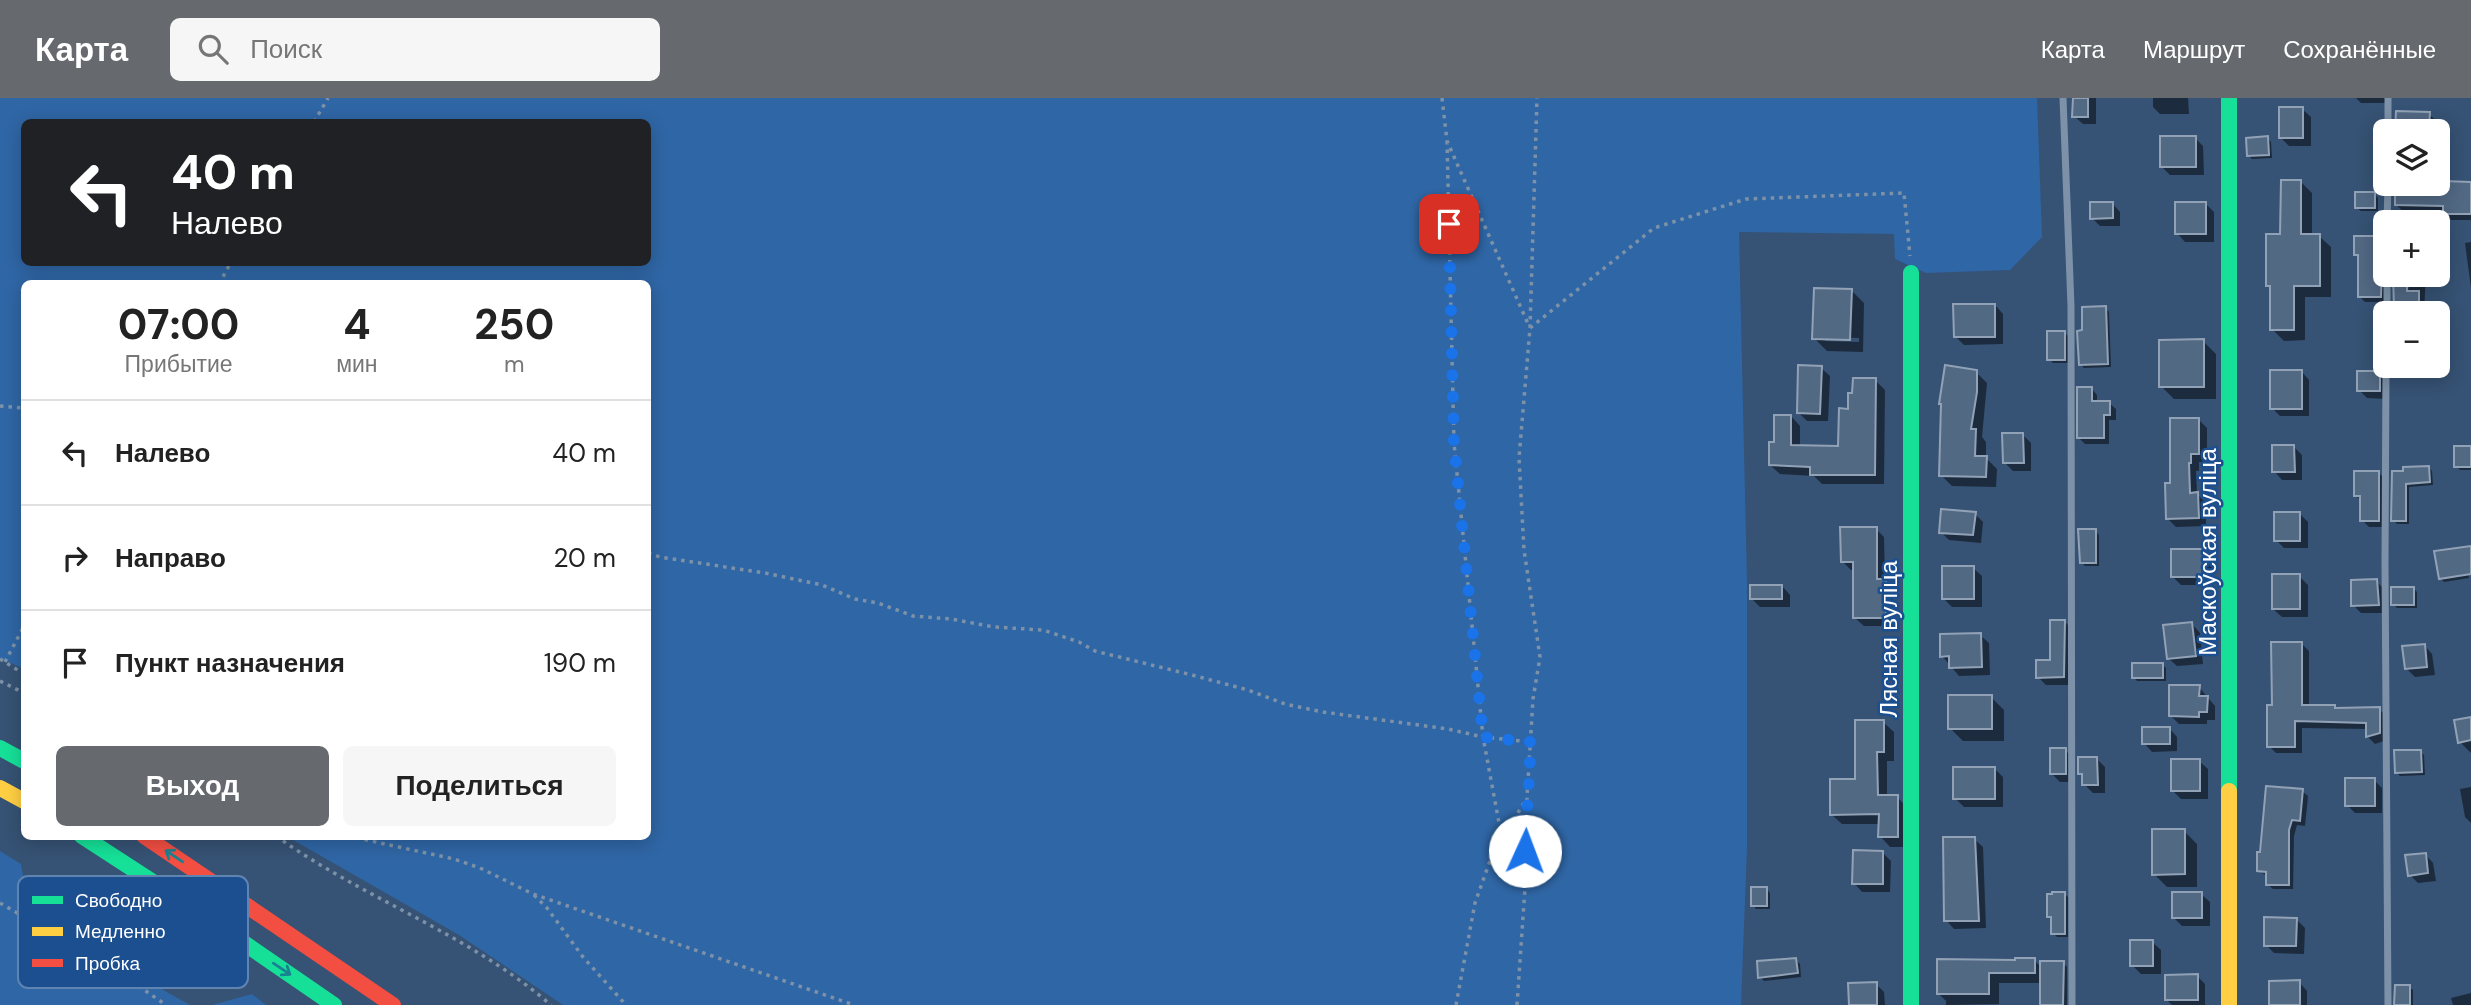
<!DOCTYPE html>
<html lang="ru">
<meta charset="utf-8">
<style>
:root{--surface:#fff;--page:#f6f6f6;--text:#222;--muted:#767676;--line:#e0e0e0;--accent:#666a6f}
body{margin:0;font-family:"DM Sans",sans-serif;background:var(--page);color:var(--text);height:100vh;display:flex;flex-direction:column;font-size:26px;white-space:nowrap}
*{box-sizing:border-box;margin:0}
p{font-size:23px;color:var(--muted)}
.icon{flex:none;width:38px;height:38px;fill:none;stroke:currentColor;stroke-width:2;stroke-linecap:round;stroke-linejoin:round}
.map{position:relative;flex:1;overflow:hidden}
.drawer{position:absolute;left:21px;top:182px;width:630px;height:560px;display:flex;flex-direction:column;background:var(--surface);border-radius:10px;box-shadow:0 4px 18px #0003}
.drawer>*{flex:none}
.guide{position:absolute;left:21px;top:21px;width:630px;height:147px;border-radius:10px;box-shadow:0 4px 18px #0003;background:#202124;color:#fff;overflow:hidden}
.tools{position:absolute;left:2373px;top:21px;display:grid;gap:14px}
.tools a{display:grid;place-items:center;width:77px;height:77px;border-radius:10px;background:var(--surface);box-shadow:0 4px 18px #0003;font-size:35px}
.pin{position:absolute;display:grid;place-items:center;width:60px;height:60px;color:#fff;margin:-30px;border-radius:14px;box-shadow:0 4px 10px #0006}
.me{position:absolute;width:77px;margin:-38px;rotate:2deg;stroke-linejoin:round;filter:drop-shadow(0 0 5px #0008)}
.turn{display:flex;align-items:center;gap:24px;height:147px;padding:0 35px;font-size:32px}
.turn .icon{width:91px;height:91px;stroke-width:2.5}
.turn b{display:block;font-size:49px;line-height:60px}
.eta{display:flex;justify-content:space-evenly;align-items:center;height:119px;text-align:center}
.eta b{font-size:42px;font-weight:700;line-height:49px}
.cta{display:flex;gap:14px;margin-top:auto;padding:14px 35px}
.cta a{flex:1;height:80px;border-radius:10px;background:var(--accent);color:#fff;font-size:28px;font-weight:700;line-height:80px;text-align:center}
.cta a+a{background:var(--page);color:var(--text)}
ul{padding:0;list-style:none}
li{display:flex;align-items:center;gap:21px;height:105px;padding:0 35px;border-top:2px solid var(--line)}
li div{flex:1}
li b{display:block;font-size:26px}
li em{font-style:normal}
header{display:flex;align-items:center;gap:42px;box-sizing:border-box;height:98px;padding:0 35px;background:var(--accent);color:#fff}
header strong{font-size:33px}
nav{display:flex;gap:38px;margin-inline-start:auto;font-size:24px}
.search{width:490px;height:63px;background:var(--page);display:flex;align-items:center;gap:18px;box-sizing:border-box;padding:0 24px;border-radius:10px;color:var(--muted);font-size:26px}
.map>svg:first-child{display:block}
.green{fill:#2f66a5;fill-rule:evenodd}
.shadow{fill:#0007;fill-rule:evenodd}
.building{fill:#526984;stroke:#92a2b6;stroke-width:2}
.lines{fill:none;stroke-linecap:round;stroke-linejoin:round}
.path{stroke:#7d92a8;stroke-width:3.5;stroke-dasharray:3.5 5;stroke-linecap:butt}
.lane{stroke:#7d92a8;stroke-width:7}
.fast{stroke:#16e098;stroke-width:16}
.slow{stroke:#ffcf43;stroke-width:16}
.jam{stroke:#f24e42;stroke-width:16}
.oneway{stroke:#198292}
.route{stroke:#1a73e8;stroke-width:12;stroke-dasharray:0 21.6}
.labels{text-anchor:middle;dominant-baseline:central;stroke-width:5;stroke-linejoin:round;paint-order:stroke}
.street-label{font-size:24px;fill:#fff;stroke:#1b4f8f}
.key{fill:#1b4f8f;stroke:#5f84b1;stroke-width:2}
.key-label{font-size:19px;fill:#fff}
</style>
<header>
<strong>Карта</strong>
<div class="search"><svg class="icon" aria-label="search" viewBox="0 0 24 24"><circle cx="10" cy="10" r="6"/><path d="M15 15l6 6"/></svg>Поиск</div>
<nav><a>Карта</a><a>Маршрут</a><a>Сохранённые</a></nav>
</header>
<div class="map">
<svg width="2471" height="907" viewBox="0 0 2471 907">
<rect width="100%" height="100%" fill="#365274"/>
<path class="green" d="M0,0H2037L2042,139L2010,172L1926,175L1895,161L1894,136L1739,134L1747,483V750L1741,907H563L459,837L288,739L648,738V186H24V571L0,560ZM24,24H648V164H24Z
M0,753L21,766L30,817L190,907H0Z
M252,896L266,907H212Z"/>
<path class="shadow" d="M2074,0H2096V26H2083L2074,18Z
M2153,0H2188L2189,16H2160L2153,9Z
M2356,0H2386V5H2361Z
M2302,11L2311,19V48H2289L2280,39Z
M2429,16L2437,24V33L2397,32Z
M2195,40L2203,48L2204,77H2170L2162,69Z
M2268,40L2271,44L2272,60L2252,61L2248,57Z
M2300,83L2312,95V138H2319L2331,149V199H2305V242L2284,243L2272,231V191L2267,187Z
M2397,86H2471V122H2451L2444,114L2403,113L2396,107Z
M2374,96L2378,100V113H2361L2357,110Z
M2112,105L2120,114V128H2100L2092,120Z
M2205,105L2214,114V144H2185L2177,135Z
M2382,140L2385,144V177H2391L2386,180V204H2365L2359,198V160L2356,156Z
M2471,144V190L2465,145Z
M2395,177H2426L2424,214L2397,215Z
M1851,192L1864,205L1863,254L1827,253L1814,240ZM1825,239L1859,240V244L1825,243Z
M1995,207L2003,216V246L1964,247L1955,238Z
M2106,210L2109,214L2111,269L2084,270L2080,266Z
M2064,234L2068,238V265H2053L2049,261Z
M2203,243L2216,256V301H2174L2161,288Z
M1821,270L1830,278L1828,323H1807L1798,314Z
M2301,273L2309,282V318H2280L2272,310Z
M1976,274L1987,285L1982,339L1986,344V360L1997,371L1996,389L1952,388L1941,377Z
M2379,275L2388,284L2387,301L2367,300L2359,292Z
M1875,282L1885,292L1884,386H1822L1814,378L1780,376L1770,367L1776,346L1791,318L1800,328V349H1840L1850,312Z
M2091,290L2097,297V305H2109L2116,311V322H2109V346H2085L2079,340Z
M2199,322L2207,330V364H2199V373H2196L2197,396L2206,405V428L2176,429L2167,420L2172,387Z
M2023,337L2031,345V373H2013L2005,365Z
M2294,349L2302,357V382H2282L2274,373Z
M2471,349V372H2460L2456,368Z
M2429,369L2432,373L2433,387L2409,389V426H2397L2393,422V375Z
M2379,375L2386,382V429H2369L2362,422V403L2356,398Z
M1975,416L1983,424L1981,445L1949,442L1941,434Z
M2300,416L2308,424V450H2284L2276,442Z
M1876,431L1884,439L1885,483L1893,491V528H1864L1855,520V472H1851L1842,463Z
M2096,433L2099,437V468H2085L2082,465Z
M2205,453L2213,462V487H2181L2173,479Z
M2465,455L2469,480L2444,484L2440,480Z
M1973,470L1982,478V509H1952L1944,501Z
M2299,478L2308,487V519H2282L2273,511Z
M2376,483L2385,492L2387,515H2361L2353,507Z
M1782,488L1790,497V509H1760L1752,501Z
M2413,490L2417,494V510H2397L2393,506Z
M2065,524L2073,532L2072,587H2046L2038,579L2052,563Z
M2192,526L2200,535L2203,566L2177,568L2168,560Z
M1980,537L1989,545L1990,577L1959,578L1942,558Z
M2302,546L2309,553V608H2335L2338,611H2379L2386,618L2387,642L2375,646L2368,639L2367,631L2302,630V655H2276L2269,648L2273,608Z
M2424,547L2432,556L2435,577L2415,579L2407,571Z
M2162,566L2166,570V583H2137L2134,579Z
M2199,589L2215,608V622H2207V626H2179L2170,617Z
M1991,599L2004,612V643H1963L1950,630Z
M2471,621V655L2460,644Z
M1883,624L1894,634V663H1887V699H1897L1907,709V749H1890L1880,738V726H1842L1831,716L1857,682Z
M2169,630L2177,639V653L2152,654L2144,645Z
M2065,652L2073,660V684H2060L2052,676Z
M2421,654L2424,657L2425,677L2400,678L2396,674Z
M2097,661L2105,669V695H2093L2084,686V680L2080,675Z
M2199,663L2208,671V701H2181L2172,692Z
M1994,670L2003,679V709H1964L1955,700Z
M2374,682L2382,690V715H2355L2347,707Z
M2471,689V725L2465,719L2460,691Z
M2302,693L2308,698L2305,728L2297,727L2294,738L2293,791H2273L2267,786V778L2259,773Z
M2184,733L2197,746V789H2167L2154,776Z
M1974,741L1983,749L1986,830L1954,831L1946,822Z
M1882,754L1891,763L1890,794H1862L1854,785Z
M2425,756L2433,765L2436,783L2418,785L2410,777Z
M1767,791L1770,795V811H1756L1753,807Z
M2064,796L2068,799V839H2057L2053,835V822L2049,818Z
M2201,796L2210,804V828H2182L2174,820Z
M2296,821L2305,830L2304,856L2274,855L2266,847Z
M2152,844L2161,852V876H2141L2132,867Z
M1796,862L1800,866L1801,879L1764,883L1760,879Z
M2034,862L2041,869L2063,865L2067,869V907H2041V885H1999V906L1946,907V903L1939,896V863Z
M2197,878L2205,886V907H2172L2167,902Z
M2299,884L2307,893V907H2271Z
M1876,886L1884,894L1885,907H1850Z
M2409,889L2413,892V907H2396Z
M2471,895V907H2453L2451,900Z"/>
<path class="building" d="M2073,0H2088V19H2072Z
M2279,9H2303V40H2279Z
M2396,13L2430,14L2429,33H2395Z
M2160,38H2196V69H2160Z
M2268,38L2269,57L2247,58L2246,40Z
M2281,82H2301V136H2320V188H2294V232H2270V188H2266V136H2280Z
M2443,83L2471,84V116H2443V108L2395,107V86H2443Z
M2355,94H2375V110H2355Z
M2090,104H2113V120L2090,121Z
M2175,104H2206V136H2175Z
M2354,138H2383L2381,199H2358V157H2354Z
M2393,177H2408L2407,193H2419V210H2394Z
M1814,190L1852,191L1850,242L1812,241Z
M1953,206H1995V239H1954Z
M2106,208L2108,266L2079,267L2077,233L2082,232V209Z
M2047,233H2065V262H2047Z
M2204,241V289H2159V242Z
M1798,267L1822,268L1820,316L1797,315Z
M1945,267L1977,272V294L1971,331H1976L1975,358H1987L1986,379L1939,378L1941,306H1939Z
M2270,272H2302V311H2270Z
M2357,273H2380V293H2357Z
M1853,280H1876L1875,377H1810V369L1769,367V344H1774V317H1791V347L1838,348L1839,310L1848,311V295H1852Z
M2077,289H2092V303H2110V317H2104V340H2077Z
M2170,320H2199V356H2191V365H2189L2190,395L2198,394L2199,420L2166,421L2165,385H2170Z
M2002,335H2023L2024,365H2003Z
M2272,347H2294L2295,374H2272Z
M2454,348H2471V369H2454Z
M2429,368L2430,384L2406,386V423H2391L2392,373H2403V369Z
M2354,373H2379V423H2360V398H2354Z
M1941,411L1976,414L1973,437L1939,435Z
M2274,414H2300V443H2274Z
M1840,429H1877V481H1886V520H1853V464H1841Z
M2078,431H2096V465H2080Z
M2471,448V476L2439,481L2434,453Z
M2171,451H2205V479H2171Z
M1942,468H1974V501H1942Z
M2272,476H2300V511H2272Z
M2377,481L2379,507L2351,508V482Z
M1750,487H1782V501H1750Z
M2391,489H2414V507H2391Z
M2050,522H2065L2064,579L2036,580V562H2050Z
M2192,524L2196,558L2167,561L2163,527Z
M1981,535L1982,569L1949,570V558L1940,559V536Z
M2271,544H2302V607H2335V610L2380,609V635L2366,639V625L2295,623V649H2267V607H2272Z
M2425,546L2427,569L2405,571L2402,548Z
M2132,565H2163V580H2132Z
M2169,587H2200L2199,598H2208L2207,614H2199V619L2169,618Z
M1948,597H1992V631H1948Z
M2471,619V642L2458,645L2454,622Z
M1855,622H1884V654H1877L1878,697H1898V739H1878L1879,716L1830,717V681H1855Z
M2142,629H2170V646H2142Z
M2050,650H2066V676H2050Z
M2394,652H2421L2422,674L2395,675Z
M2078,659H2097L2098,687H2082V676H2078Z
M2171,661H2200V693H2171Z
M1953,669H1995V701H1953Z
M2345,680H2375V708H2345Z
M2266,688L2303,691L2300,723L2292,722L2289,732V787H2266V774L2257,773V754H2260Z
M2152,731H2185V776L2152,777Z
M1943,739H1975L1979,823H1944Z
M1853,752L1883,753V786H1852Z
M2426,755L2428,775L2408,778L2405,757Z
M1751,789H1767V808H1751Z
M2052,794H2065V836H2051V819H2047V796H2052Z
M2172,794H2202V820H2172Z
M2264,819L2297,820L2296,848H2264Z
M2130,842H2153V868H2130Z
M1796,860L1798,875L1758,880L1757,863Z
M2015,860H2035V875H1989V896H1937V861L2015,862Z
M2040,863H2064L2063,907H2040Z
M2198,876V902H2165V877Z
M2300,882V907H2269V883Z
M1877,884V907H1849L1848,885Z
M2395,887H2410V907H2394Z"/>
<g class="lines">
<path class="path" d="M1442,0L1447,43L1529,228
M314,24L328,0
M1447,43L1454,345L1483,639L1502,741L1523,777
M219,186L231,164
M1530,230L1654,130L1746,101L1904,95L1910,158
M0,308L24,310
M648,455L660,459L765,475L822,487L855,501L878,505L913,518L951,521L994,529L1043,532L1079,544L1095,553L1192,577L1248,592L1285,606L1323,614L1448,631L1483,639L1531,644
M0,561L24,576
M5,564L24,528
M0,583L24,595
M276,738C364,801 469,836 551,907
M348,738L454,761L480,770L533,796L854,907
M534,797L547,810L583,859L626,907
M0,805L114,871L166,907
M1456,907L1475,805L1491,760L1525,703
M1517,907L1525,790L1527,699L1533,601L1540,559L1524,452L1519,360L1530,230L1537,0"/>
<path class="lane" d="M2063,0L2071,208L2072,907
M2388,33V0
M2387,124L2388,86
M2387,215V177
M2386,268L2385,465L2388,907"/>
<path class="fast" d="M2229,0V693
M1911,175V907
M0,650L24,663
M82,738L196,812L334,907"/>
<path class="slow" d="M0,690L24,703
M2229,693V907"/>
<path class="jam" d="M144,738L393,907"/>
</g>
<defs><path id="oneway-shaft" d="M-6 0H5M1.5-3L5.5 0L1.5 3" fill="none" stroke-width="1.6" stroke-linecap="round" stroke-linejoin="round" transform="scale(1.75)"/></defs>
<g class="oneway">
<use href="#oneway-shaft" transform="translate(174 758) rotate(-146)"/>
<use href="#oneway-shaft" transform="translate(282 871) rotate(34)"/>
</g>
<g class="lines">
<path class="route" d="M1449,126L1454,345L1483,639L1531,644L1525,753"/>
</g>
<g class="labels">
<g class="street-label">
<text transform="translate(2207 454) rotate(-90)">Маскоўская вуліца</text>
<text transform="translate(1888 541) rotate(-90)">Лясная вуліца</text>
</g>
</g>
<rect x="18" y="778" width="230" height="112" rx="10" class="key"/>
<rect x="32" y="798" width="31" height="8" fill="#16e098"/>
<rect x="32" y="829" width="31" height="9" fill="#ffcf43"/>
<rect x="32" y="861" width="31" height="8" fill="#f24e42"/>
<g class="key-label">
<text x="75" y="809">Свободно</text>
<text x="75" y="840">Медленно</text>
<text x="75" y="872">Пробка</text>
</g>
</svg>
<div class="tools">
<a><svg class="icon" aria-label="layers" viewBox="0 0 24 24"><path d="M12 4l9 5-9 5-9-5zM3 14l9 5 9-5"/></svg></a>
<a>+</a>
<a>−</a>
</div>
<div class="pin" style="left:1449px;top:126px;background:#d93025"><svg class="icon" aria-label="arrive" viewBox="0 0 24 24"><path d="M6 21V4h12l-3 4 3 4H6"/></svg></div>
<svg class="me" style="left:1525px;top:753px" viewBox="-20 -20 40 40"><circle r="19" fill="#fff"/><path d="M0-13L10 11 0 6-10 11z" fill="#1a73e8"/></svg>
<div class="guide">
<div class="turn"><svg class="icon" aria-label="left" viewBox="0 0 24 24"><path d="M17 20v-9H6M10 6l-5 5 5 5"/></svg><div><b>40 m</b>Налево</div></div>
</div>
<section class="drawer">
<div class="eta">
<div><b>07:00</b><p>Прибытие</p></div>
<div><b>4</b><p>мин</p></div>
<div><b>250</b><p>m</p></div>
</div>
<ul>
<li><svg class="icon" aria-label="left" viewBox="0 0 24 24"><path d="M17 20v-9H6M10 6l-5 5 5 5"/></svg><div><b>Налево</b></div><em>40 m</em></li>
<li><svg class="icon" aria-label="right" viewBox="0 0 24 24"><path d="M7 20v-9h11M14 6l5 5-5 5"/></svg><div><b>Направо</b></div><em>20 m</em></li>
<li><svg class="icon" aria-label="arrive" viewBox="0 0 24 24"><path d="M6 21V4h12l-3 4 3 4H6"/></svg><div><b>Пункт назначения</b></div><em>190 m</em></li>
</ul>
<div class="cta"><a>Выход</a><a>Поделиться</a></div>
</section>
</div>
